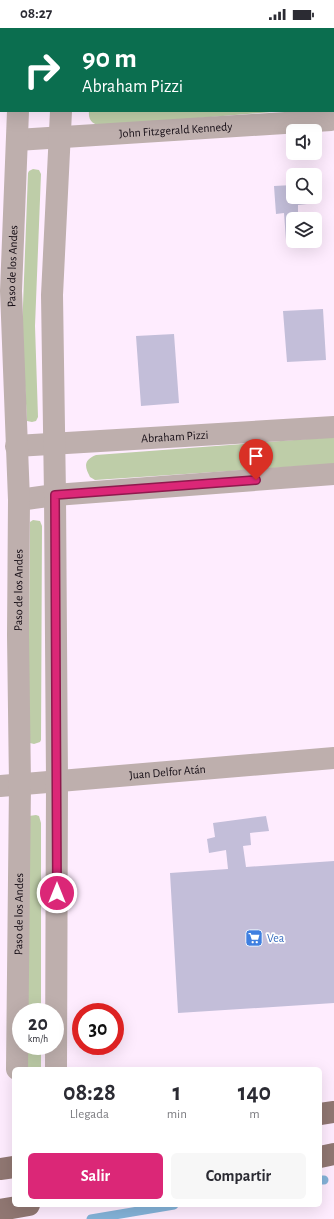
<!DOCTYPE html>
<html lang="es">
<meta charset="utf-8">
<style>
:root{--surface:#fff;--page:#f7f7f7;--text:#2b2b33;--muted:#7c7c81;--accent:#db2777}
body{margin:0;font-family:"Alegreya Sans",sans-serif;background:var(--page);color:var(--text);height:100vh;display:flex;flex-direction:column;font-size:15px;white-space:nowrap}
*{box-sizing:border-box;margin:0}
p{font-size:13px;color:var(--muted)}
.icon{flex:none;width:22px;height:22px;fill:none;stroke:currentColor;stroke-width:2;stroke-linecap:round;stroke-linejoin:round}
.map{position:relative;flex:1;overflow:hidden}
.panel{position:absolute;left:12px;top:1039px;width:310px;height:140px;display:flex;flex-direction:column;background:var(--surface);border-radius:6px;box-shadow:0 4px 16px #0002}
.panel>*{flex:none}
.guide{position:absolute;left:0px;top:0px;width:334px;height:84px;box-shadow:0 4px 16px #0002;background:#0b6e4f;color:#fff;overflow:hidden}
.controls{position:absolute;left:286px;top:96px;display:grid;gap:8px}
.controls a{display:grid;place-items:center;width:36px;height:36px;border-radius:6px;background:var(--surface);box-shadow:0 4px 16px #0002;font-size:20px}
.speed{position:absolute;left:12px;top:975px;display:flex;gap:8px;font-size:20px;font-weight:700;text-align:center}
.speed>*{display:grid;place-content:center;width:52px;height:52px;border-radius:50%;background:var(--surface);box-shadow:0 4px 16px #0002;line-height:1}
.speed small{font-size:10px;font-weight:400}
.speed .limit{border:6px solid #d22;background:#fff;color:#111}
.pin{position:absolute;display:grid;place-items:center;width:34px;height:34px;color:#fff;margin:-41px -17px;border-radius:50% 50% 50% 0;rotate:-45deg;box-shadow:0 0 4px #0007}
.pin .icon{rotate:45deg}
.me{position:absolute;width:44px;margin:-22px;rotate:0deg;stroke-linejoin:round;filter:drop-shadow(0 0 3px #0008)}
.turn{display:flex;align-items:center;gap:14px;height:84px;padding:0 16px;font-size:18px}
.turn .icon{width:52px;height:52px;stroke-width:2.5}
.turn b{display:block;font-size:28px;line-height:34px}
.eta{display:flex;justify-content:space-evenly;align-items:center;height:68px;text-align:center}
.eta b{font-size:24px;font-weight:700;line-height:28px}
.cta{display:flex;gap:8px;margin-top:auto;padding:8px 16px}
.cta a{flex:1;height:46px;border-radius:6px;background:var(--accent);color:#fff;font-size:16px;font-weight:700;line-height:46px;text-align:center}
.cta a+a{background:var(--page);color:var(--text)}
.status{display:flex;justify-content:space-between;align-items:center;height:28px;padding:0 20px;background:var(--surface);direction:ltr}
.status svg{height:11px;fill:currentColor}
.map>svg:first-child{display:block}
.green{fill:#becda8}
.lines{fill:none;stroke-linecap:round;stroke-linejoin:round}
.stream{stroke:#84b3d9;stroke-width:9}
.building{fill:#c3bed9}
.minor{stroke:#beafad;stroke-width:22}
.major{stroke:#907772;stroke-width:22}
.route-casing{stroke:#8e194d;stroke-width:10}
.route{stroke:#db2777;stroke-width:7}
.labels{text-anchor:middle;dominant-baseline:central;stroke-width:3.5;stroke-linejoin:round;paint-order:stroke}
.street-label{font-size:12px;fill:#150d15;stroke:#fff}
.shop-label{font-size:12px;fill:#366cbe;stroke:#fff;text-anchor:start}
</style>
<div class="status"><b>08:27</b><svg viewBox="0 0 49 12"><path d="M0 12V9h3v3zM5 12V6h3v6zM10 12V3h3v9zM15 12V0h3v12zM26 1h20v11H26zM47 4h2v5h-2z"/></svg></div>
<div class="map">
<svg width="334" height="1191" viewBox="0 0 334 1191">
<rect width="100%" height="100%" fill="#feecfe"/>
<path class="green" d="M89,83H284L102,98C93,96 88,93 89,83Z
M33,141L39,142L41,146L35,298L38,389L36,393L32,394L27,393L22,304L28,145L29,143Z
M334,409V436L95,452L90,449C84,438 84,432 96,427Z
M33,492L40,493L42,498L41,712L40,714L34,716L30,715L28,711L30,494Z
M36,787L39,788L41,795V984H26L29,788Z
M26,1018H41V1041H26Z"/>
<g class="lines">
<path class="stream" d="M320,1152H324
M91,1191L174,1177"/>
</g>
<path class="building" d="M293,157V169H307V176L298,177V184H306V191H293V211L286,212L284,185L276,186L274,158Z
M323,281L326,332L287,334L283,283Z
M174,306L179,375L141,378L136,308Z
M266,788L269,803L250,805L251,817L243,818L246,839L334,833V975L178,985L170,845L228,841L226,822L209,825L207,811L215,809L213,795Z"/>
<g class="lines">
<g class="minor">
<path d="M21,1V0"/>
<path d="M63,1V0"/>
<path d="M333,45L334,46"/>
<path id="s1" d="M17,112L331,92L334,90"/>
<path id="s2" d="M16,418L334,399"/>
<path d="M19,472L55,467L334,446"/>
<path id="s3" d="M0,758L334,730"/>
<path id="s4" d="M17,1041L20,756L18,607L19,472L11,263L18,83"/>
<path d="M56,1041L57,753L55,467L52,267L61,83"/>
</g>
<path class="major" d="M320,1086L334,1084
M320,1129L334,1126
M0,1141L14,1139
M0,1182L29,1177"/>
</g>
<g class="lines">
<defs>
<path id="route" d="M57,865L55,467L256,452"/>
</defs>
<use href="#route" class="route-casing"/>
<use href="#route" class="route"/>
</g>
<defs>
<symbol id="supermarket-square" viewBox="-11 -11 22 22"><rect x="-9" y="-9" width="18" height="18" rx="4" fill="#3f7fe0" stroke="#fff"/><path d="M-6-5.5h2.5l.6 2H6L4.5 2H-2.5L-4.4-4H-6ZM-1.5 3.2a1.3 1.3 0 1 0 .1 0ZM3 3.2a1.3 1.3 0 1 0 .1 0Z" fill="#fff"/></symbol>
</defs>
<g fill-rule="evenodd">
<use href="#supermarket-square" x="244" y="900" width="20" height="20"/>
</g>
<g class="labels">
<g class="street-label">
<text stroke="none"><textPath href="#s1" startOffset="159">John Fitzgerald Kennedy</textPath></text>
<text stroke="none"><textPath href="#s4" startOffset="803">Paso de los Andes</textPath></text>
<text stroke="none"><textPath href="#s2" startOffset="159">Abraham Pizzi</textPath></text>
<text stroke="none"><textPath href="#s4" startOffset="479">Paso de los Andes</textPath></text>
<text stroke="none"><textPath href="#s3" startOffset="168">Juan Delfor Atán</textPath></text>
<text stroke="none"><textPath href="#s4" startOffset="155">Paso de los Andes</textPath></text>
</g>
<g class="shop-label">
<text x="267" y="910">Vea</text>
</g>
</g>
</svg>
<div class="controls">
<a><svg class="icon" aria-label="sound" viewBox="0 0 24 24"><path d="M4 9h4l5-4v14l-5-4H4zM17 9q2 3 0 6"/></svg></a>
<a><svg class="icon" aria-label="search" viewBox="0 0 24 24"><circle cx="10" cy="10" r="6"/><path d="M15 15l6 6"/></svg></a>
<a><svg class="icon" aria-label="layers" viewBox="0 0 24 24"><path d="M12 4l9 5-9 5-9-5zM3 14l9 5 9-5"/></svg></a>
</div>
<div class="speed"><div>20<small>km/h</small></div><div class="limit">30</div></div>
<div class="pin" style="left:256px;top:452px;background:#d93025"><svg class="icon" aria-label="arrive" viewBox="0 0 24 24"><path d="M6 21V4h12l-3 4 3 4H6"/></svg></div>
<svg class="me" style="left:57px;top:865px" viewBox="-20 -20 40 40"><circle r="17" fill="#db2777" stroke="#fff" stroke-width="3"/><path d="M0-11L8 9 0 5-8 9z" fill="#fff"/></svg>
<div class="guide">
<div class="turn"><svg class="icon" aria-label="right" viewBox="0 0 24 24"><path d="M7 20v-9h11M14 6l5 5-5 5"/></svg><div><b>90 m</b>Abraham Pizzi</div></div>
</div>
<section class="panel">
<div class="eta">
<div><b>08:28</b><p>Llegada</p></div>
<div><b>1</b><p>min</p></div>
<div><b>140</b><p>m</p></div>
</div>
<div class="cta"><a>Salir</a><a>Compartir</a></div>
</section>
</div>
